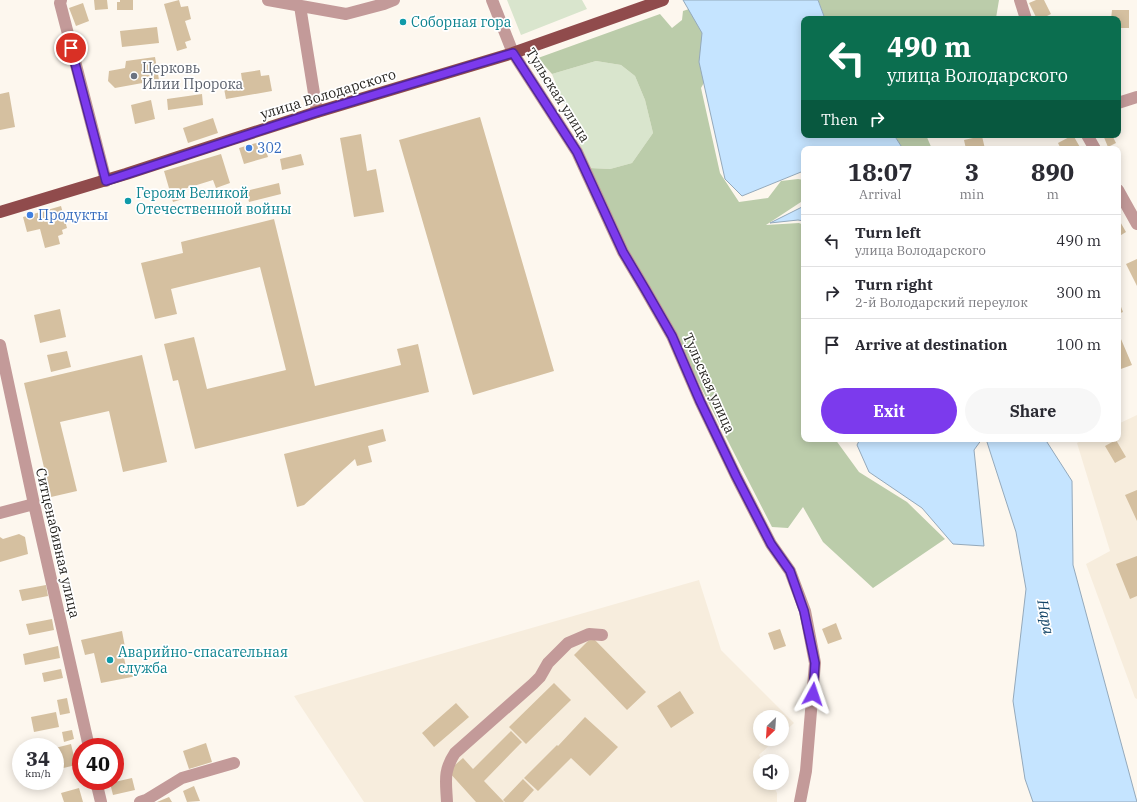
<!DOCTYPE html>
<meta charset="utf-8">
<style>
:root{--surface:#fff;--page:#f7f7f7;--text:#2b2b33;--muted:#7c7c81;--line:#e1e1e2;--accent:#7c3aed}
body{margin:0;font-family:"IBM Plex Serif",serif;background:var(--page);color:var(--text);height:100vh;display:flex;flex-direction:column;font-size:15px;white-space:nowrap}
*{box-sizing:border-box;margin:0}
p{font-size:13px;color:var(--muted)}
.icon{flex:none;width:22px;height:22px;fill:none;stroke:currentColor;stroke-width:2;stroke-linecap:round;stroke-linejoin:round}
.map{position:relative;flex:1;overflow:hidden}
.sheet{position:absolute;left:801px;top:146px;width:320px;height:296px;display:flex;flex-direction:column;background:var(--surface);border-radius:8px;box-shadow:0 2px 10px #0003}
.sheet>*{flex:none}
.banner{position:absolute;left:801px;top:16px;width:320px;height:122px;border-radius:8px;box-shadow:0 2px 10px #0003;background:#0b6e4f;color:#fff;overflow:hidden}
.needle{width:26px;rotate:205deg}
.tools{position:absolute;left:753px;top:710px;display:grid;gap:8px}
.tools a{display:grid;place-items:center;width:36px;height:36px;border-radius:50%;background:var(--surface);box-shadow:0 2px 10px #0003;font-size:20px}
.speed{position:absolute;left:12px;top:738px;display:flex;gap:8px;font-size:20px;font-weight:700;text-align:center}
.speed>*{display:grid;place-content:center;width:52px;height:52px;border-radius:50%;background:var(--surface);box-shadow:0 2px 10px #0003;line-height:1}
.speed small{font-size:10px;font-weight:400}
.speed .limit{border:6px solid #d22;background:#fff;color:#111}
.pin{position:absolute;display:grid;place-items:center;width:34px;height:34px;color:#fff;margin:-17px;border:2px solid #fff;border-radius:50%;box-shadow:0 1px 4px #0007}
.me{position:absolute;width:44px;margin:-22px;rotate:5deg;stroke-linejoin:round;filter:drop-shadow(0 0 3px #0008)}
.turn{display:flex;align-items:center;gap:14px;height:84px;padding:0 20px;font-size:18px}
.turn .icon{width:52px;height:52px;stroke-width:2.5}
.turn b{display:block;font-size:28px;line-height:34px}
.then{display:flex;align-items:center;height:38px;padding:0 20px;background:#0003;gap:8px;font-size:15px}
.eta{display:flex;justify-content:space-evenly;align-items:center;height:68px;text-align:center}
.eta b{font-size:24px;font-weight:700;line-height:28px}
.cta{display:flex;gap:8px;margin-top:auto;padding:8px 20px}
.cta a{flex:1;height:46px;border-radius:24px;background:var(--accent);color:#fff;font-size:16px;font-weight:700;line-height:46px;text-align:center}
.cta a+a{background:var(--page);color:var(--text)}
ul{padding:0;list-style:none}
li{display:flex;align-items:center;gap:12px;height:52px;padding:0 20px;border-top:1px solid var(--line)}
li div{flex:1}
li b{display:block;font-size:15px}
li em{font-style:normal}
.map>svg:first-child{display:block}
.built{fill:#f7eddd}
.green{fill:#d9e5cd}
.forest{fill:#bca}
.water{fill:#c5e4ff;stroke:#94a9bb}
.building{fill:#d5c0a0}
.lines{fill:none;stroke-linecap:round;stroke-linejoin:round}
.minor{stroke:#c39a99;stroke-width:12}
.major{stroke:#904b4c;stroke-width:12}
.route-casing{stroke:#51269a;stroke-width:10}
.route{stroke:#7c3aed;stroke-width:7}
.culture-dot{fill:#0f9aa8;stroke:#fff;stroke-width:1.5}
.worship-dot{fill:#6b7280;stroke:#fff;stroke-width:1.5}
.shop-dot{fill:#3f7fe0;stroke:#fff;stroke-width:1.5}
.labels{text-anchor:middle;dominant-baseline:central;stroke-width:3.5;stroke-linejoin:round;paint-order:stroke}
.culture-label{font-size:14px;fill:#0d838f;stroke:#fff;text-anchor:start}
.worship-label{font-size:14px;fill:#5b616d;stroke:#fff;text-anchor:start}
.street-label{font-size:14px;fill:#211f1b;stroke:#fff}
.shop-label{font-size:14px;fill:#366cbe;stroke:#fff;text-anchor:start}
.water-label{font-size:15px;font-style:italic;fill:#114366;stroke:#fff}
</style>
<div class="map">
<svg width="1137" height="802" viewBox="0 0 1137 802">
<rect width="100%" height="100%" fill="#fdf7ee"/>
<path class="built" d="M1137,415V699L1135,698L1086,564L1110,551L1077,443L1086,439H1118V424Z
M699,580L721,650L794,723L782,734V717H760V739H776L759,755L762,761H760V783H772L777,793V802H364L294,696Z"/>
<path class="green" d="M507,0H582L587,9L521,35Z
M596,61L621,65L635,76L645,100L653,133L632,163L610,169L589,168L552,74Z"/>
<path class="forest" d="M818,0H999L996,18L994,19H825Z
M710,2L715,63L701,88L720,173L739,202L768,198L781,181L798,179L804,180V200L766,225L799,223L804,225V439H835L859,472L907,502L945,539L873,588L823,542L803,507L788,528L772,527L731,447L652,290L620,239L589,168L610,169L632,163L653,133L645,100L635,76L621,65L596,61L552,74L538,58L660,14L672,28L682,20L683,11Z
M894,135H926L932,149H903Z"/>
<path class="water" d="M683,0H818L825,19H804V135H894L903,149H804V175L801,172L742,196L725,179L699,62L702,33Z
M804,206V221L798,220L770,223Z
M860,439H982L974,450L984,546L953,544L922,508L869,472L857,445Z
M986,439H1045L1072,481L1073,565L1137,802H1033L1025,779L1013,701L1026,589L1016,532Z"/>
<path class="building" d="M94,0H107L108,9L95,10Z
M120,0H133V10H117V2H120Z
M179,0L181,7L188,6L191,19L185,21L191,40L185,42L187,48L177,51L164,4Z
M1036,0H1044L1051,14L1041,19H1037L1029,3Z
M83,3L89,21L76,26L69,8Z
M1112,10H1129V28H1118V19H1111Z
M157,27L159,43L122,47L120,31Z
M155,57L159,80L115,88L108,81L109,71L125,68L126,61Z
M260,70L261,76L269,75L272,91L226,99L223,83L242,80L241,73Z
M9,92L15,127L0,130V94Z
M202,94L203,105L168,110L167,99Z
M151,100L155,119L135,124L131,105Z
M480,117L554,371L473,395L399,140Z
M213,118L218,133L188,143L183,128Z
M361,134L367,171L376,169L384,212L354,217L340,138Z
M1073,135L1081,149H1061L1058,143Z
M1103,135H1112L1116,143L1108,147Z
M982,136L985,149H966L964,140Z
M263,141L268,157L244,164L239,148Z
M221,154L230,183L216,188L213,180L184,189L186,198L173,202L164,171Z
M301,154L304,165L282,170L280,159Z
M279,183L281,194L249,202L246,191Z
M61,206L67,228L62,230L63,234L58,236L60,244L45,248L40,229L27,232L23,217Z
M1118,218L1126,232L1118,237Z
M274,219L315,386L401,365L397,349L418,344L429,392L195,449L178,380L173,381L164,344L194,337L207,389L286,370L260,267L171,289L177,314L155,319L141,263L183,253L181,242Z
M1137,259V286L1126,264Z
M1118,299L1123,312L1118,314Z
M60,309L66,337L40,343L34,315Z
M1118,332L1132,365L1118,370Z
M67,351L71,367L51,372L47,355Z
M142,355L167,462L123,472L109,411L60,422L77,491L51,497L24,383Z
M383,429L386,441L368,446L372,462L357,466L355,459L304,505L297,507L284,454Z
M1116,440L1126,457L1115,463L1105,446Z
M1137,490V521L1125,495Z
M19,534L25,537L28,554L0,562V537L3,539Z
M1137,556V596L1130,599L1116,564Z
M46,585L48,596L22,601L19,590Z
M52,619L54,630L29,635L26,624Z
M836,623L842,639L828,644L822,629Z
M780,629L786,646L774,650L768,633Z
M122,631L125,647L122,648L126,667L135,665L137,676L101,683L94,653L85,655L81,640Z
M592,637L646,692L627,710L574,655Z
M58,646L60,658L25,665L23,654Z
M61,669L63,678L44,682L42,673Z
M554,683L571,700L526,744L509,727Z
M680,691L694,713L671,728L657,706Z
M67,698L70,713L60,715L57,700Z
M456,703L469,717L434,747L422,733Z
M56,712L59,727L34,732L31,717Z
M585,717L618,747L590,776L571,758L538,791L524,778L557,745L558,746Z
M72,730L74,739L64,742L62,732Z
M511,731L522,742L484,781L504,802H476L448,771L463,758L473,769Z
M206,743L212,762L189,769L183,751Z
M71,744L76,765L55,770V748Z
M132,778L135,790L113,795L110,783Z
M523,779L534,790L523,802H505L503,800Z
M194,786L200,801L187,802L183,791Z
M79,788L83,802H64L61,793Z
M169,797L172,802H157Z"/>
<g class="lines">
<path class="minor" d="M61,0L60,3L106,181
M268,0L346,14L384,4L394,0
M492,0L513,53L577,152L623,252L645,289L672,336L700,401L736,476L771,544L790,571L805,611L815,663L806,771L800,802
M1020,0L1026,19
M300,6L317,112
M1118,103L1137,97
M1087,135L1095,149
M1118,190L1137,224
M0,345L34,504L89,747
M0,513L34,504
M96,781L101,802
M140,802L146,800L182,778L234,763
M447,802C446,781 443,771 455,753L533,684L540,677L548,663L568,643L589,634L602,635"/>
<path class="major" d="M0,212L126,174L233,139L317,112L513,53L663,0"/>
</g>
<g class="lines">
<defs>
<path id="route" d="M71,48L106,181L317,112L513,53L577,152L623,252L645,289L672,336L700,401L736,476L771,544L790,571L804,611L815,663L813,694"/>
</defs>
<use href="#route" class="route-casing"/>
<use href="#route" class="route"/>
</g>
<g class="culture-dot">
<circle cx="403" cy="22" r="4"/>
<circle cx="128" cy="201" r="4"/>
<circle cx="110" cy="660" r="4"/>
</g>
<circle class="worship-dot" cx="134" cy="76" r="4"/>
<g class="shop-dot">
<circle cx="249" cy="148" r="4"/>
<circle cx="30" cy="215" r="4"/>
</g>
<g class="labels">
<g class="culture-label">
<text x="411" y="22">Соборная гора</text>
<text x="136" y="193">Героям Великой<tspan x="136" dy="16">Отечественной войны</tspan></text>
<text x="118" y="652">Аварийно-спасательная<tspan x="118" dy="16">служба</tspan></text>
</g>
<g class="worship-label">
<text x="142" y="68">Церковь<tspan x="142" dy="16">Илии Пророка</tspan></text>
</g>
<g class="street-label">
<text transform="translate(328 94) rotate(-17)">улица Володарского</text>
<text transform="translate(558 95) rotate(58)">Тульская улица</text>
<text transform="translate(709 383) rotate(66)">Тульская улица</text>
<text transform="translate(58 543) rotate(77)">Ситценабивная улица</text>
</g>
<g class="shop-label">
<text x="257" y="148">302</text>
<text x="38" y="215">Продукты</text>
</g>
<g class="water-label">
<text transform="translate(1046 617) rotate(79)">Нара</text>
</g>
</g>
</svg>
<div class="tools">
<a><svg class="needle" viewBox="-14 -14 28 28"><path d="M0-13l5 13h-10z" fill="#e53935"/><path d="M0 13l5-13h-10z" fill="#7c7c81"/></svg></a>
<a><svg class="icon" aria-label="sound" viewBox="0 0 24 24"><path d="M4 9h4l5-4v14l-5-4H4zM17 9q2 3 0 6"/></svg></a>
</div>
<div class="speed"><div>34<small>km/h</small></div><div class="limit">40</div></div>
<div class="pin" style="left:71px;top:48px;background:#d93025"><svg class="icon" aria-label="arrive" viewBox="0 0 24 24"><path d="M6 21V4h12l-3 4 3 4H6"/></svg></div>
<svg class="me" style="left:813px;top:694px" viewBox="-20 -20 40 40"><path d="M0-17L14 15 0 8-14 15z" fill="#7c3aed" stroke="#fff" stroke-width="4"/></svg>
<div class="banner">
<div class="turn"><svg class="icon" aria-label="left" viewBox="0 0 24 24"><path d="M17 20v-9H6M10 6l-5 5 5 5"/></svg><div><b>490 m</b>улица Володарского</div></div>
<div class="then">Then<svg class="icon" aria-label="right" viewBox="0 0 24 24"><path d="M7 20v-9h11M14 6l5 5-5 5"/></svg></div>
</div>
<section class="sheet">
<div class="eta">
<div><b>18:07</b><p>Arrival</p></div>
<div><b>3</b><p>min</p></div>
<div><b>890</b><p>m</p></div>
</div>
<ul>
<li><svg class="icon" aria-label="left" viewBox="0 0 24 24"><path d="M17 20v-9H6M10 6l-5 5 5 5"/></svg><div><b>Turn left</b><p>улица Володарского</p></div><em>490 m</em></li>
<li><svg class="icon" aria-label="right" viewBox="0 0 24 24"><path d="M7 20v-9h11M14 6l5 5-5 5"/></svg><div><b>Turn right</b><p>2-й Володарский переулок</p></div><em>300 m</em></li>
<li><svg class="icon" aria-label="arrive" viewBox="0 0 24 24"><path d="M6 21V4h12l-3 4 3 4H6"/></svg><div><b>Arrive at destination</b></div><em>100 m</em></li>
</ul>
<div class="cta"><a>Exit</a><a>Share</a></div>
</section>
</div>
